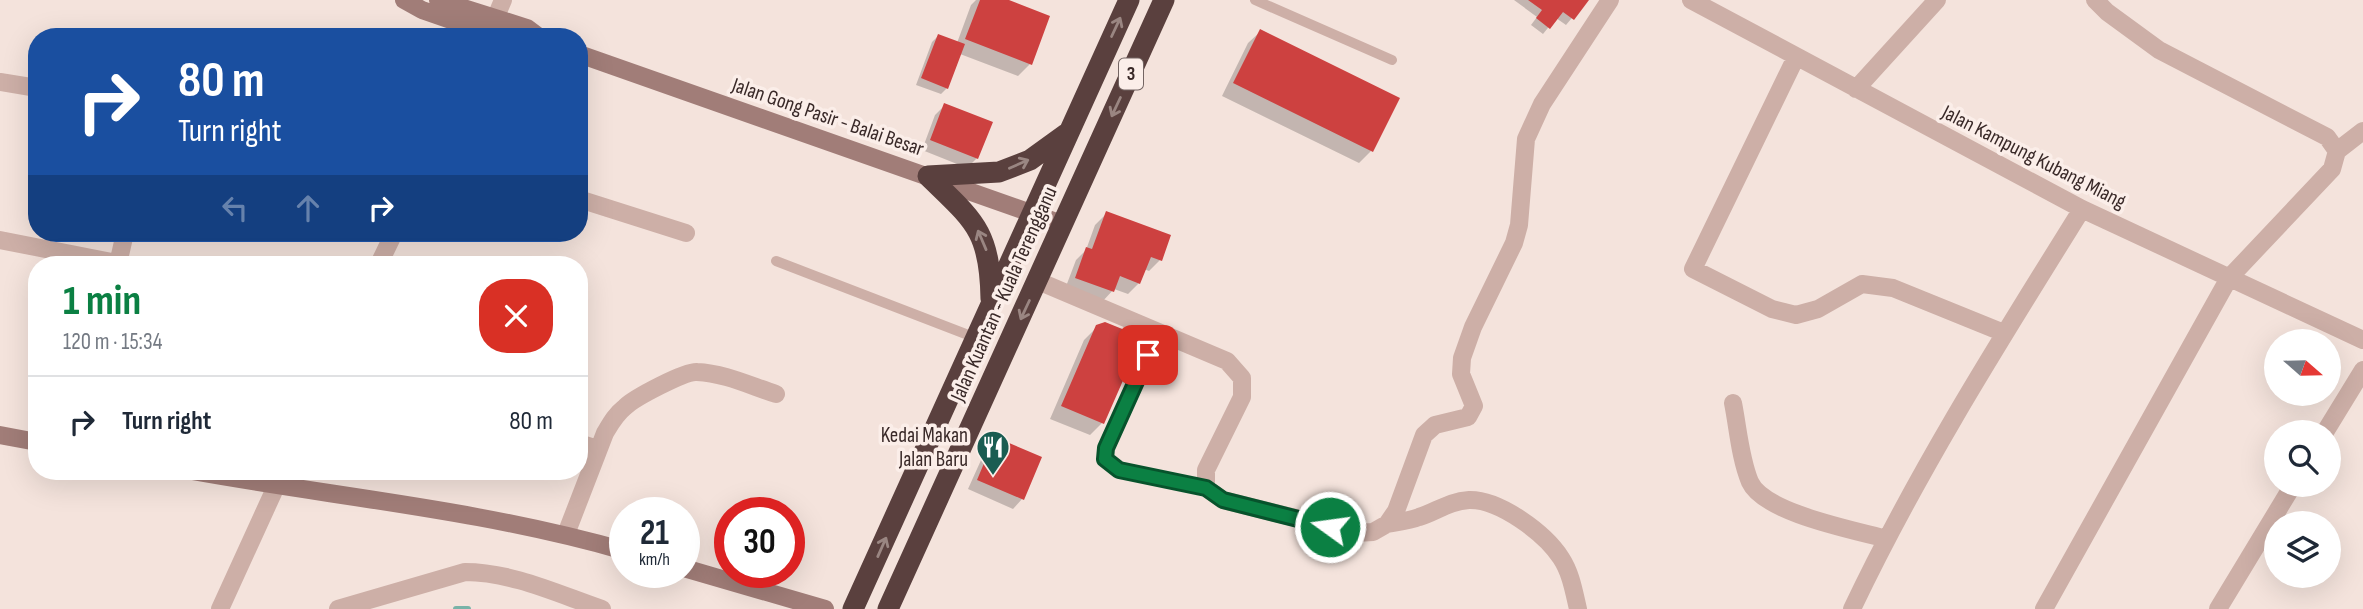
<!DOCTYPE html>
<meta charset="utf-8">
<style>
:root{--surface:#fff;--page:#f6f6f7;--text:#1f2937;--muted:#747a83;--line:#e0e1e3;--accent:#0b8043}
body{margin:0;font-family:"Sofia Sans Condensed",sans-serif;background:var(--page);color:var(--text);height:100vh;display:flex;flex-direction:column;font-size:26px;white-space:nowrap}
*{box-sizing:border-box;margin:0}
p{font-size:23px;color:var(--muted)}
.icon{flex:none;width:38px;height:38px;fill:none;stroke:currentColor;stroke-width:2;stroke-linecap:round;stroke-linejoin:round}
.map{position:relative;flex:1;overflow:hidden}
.panel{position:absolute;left:28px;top:256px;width:560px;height:224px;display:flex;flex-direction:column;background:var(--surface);border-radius:28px;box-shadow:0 7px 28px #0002}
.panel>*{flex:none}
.banner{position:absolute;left:28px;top:28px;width:560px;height:214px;border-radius:28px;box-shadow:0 7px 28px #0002;background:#1a4fa0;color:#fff;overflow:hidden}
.needle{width:46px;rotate:110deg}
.buttons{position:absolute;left:2264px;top:329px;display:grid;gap:14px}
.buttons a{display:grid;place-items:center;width:77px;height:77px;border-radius:50%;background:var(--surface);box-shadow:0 7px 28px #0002;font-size:35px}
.speed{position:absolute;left:609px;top:497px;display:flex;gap:14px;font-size:35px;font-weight:700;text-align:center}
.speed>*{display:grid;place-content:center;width:91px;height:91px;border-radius:50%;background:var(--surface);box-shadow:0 7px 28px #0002;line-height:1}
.speed small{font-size:18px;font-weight:400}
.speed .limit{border:10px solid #d22;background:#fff;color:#111}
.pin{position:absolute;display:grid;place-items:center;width:60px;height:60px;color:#fff;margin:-30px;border-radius:14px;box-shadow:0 4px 10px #0006}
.me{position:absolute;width:77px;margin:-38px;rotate:284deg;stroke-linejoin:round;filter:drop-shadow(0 0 5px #0008)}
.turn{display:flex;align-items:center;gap:24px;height:147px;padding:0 35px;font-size:32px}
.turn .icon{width:91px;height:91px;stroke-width:2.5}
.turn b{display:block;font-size:49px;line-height:60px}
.lanes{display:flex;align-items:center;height:66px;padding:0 35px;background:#0003;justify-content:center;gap:35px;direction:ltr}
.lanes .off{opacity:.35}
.round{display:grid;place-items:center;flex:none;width:74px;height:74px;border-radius:28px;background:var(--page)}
.head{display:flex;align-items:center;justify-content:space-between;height:119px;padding:0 35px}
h1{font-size:42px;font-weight:700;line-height:52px;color:var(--accent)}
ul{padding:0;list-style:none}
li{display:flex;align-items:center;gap:21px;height:91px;padding:0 35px;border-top:2px solid var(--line)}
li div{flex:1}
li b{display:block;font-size:26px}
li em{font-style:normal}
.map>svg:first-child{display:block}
.shadow{fill:#0003}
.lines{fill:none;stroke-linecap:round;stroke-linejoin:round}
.stream{stroke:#79b3a8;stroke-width:6}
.building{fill:#cd4140}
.lane{stroke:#cdafa7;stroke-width:10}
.street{stroke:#cdafa7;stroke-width:18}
.secondary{stroke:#a17d78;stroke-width:18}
.highway{stroke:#5a403e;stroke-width:21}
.oneway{stroke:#9a8682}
.route-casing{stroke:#07532c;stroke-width:18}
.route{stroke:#0b8043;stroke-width:12}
.labels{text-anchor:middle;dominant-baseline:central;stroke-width:7;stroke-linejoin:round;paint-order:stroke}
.shield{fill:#fbeee9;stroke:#736462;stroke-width:2}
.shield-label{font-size:19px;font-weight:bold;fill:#392928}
.street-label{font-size:21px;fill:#392928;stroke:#fbeee9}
.poi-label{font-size:21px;fill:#392928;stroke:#fbeee9;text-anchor:end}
</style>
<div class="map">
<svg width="2363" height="609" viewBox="0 0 2363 609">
<rect width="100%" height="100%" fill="#f4e3dc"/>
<path class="shadow" d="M976,0H1004L1030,64L1018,76L960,54L947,88L941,94L916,85L932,42L938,36L957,43L971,5Z
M1514,0H1587L1566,25L1556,18L1543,34L1531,25L1537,17Z
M1261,31L1371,151L1359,163L1222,96L1248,43Z
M945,105L977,158L967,168L922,150L935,115Z
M1106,214L1160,260L1149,271L1144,269L1139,283L1128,294L1114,289L1102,302L1065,289L1076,260L1086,250L1095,225Z
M1097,327L1102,423L1090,435L1050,419L1084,340Z
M995,439L1022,499L1013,509L968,489L986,449Z"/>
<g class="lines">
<path class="stream" d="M456,609H468"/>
</g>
<path class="building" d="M980,0H1009L1050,16L1032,65L965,39Z
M1528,0H1589L1574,20L1563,12L1550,29L1536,18L1542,10Z
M1260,29L1400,98L1373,152L1233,83Z
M938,34L965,44L948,89L921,78Z
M944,103L993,122L978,159L930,140Z
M1106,211L1171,235L1162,261L1151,257L1140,284L1120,276L1114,292L1075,278L1086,247L1092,249Z
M1105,322L1142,337L1104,424L1061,406L1096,325Z
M995,437L1042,457L1024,500L977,480Z"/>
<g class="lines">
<path class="lane" d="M1255,0L1392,60
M776,261L976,338
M1158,332L1106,448L1105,459L1119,470L1206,488"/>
<path class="street" d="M1691,0L2082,209L2363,340
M495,19L503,0
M1796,57L1693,269L1772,309L1796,315L1818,309L1862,284L1893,288L2004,333
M0,82L37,88
M1856,89L1937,0
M2337,151L2363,131
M579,199L686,233
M0,240L122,264
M118,264L125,233
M379,264L394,233
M1038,281L1227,361L1242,378V397L1206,470V488L1223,500L1356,533L1373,532L1387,524L1396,511L1424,435L1435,425L1468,417L1474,406L1461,374L1462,358L1473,327L1514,243L1519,225L1526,139L1542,104L1610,0
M1733,403C1738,428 1740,458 1750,482C1764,513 1854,530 1887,539
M2325,432L2363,370
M579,443L598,449
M1387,524C1398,522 1409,521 1419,517C1436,512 1449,501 1469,500C1499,499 1545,533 1561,558C1571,573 1574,592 1578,609
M566,534L605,433C611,423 616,414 625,407C634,398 685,371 697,372C724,373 751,386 776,394
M220,609L283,471
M338,609L465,572C512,572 558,594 602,609
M1852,609C1918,470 2001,339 2082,209
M2044,609L2229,278L2332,169L2337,151L2327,137L2159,50L2107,12L2095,0
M2218,609L2293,485"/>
<path class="secondary" d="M404,0L422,10L500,37
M438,0L527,28L539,37
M579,54L1062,224
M0,435L37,442
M192,471C336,497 483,510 625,551
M684,568L825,609"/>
<path class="highway" d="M928,176C974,221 990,230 991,299
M928,176L999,172L1030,160L1066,134
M853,609L1129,0
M888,609L1164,0"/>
</g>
<defs><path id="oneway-shaft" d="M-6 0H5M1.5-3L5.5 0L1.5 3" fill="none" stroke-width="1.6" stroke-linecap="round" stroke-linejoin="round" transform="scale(1.75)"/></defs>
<g class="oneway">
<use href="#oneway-shaft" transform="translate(1116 27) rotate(-65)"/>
<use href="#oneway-shaft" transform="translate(1116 107) rotate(115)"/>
<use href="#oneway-shaft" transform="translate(1019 164) rotate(-24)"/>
<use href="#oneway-shaft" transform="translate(982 240) rotate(-113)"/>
<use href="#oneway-shaft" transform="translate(1025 310) rotate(115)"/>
<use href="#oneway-shaft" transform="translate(882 547) rotate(-66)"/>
</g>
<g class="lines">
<defs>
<path id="route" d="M1148,355L1106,448L1105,459L1119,470L1206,488L1223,500L1330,527"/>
</defs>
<use href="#route" class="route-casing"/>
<use href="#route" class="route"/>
</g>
<defs>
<symbol id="restaurant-pin" viewBox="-11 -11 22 30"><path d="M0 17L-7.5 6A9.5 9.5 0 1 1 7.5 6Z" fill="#1a5d52" stroke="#fbeee9"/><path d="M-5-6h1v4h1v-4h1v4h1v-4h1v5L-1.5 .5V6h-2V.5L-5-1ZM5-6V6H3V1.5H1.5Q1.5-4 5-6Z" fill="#fff"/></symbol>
</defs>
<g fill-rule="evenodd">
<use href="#restaurant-pin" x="974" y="428" width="38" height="52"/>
</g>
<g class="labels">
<rect class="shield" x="1119" y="58.5" width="24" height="31" rx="5"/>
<g class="shield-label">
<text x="1131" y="74">3</text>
</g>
<g class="street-label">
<text transform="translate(828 117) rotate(19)">Jalan Gong Pasir - Balai Besar</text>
<text transform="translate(2034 157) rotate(27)">Jalan Kampung Kubang Miang</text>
<text transform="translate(1004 294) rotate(-66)">Jalan Kuantan - Kuala Terengganu</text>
</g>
<g class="poi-label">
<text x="968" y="435">Kedai Makan<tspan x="968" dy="24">Jalan Baru</tspan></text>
</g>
</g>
</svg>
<div class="buttons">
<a><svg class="needle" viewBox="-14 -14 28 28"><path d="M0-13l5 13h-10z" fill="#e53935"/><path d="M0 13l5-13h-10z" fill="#747a83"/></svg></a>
<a><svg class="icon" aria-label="search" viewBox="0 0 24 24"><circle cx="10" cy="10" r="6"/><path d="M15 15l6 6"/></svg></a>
<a><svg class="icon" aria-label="layers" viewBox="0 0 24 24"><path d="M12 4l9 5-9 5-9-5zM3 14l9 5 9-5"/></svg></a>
</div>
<div class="speed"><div>21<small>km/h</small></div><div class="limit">30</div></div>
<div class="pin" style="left:1148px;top:355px;background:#d93025"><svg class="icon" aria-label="arrive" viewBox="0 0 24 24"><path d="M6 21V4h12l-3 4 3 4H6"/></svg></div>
<svg class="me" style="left:1330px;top:527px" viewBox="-20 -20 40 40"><circle r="17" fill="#0b8043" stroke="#fff" stroke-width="3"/><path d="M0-11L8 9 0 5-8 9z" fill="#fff"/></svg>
<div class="banner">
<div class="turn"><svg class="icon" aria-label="right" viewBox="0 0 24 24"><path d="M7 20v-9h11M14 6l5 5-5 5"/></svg><div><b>80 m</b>Turn right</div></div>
<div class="lanes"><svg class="icon off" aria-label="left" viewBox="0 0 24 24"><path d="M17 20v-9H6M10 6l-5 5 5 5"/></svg><svg class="icon off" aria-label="ahead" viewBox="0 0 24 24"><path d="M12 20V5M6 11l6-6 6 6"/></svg><svg class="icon" aria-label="right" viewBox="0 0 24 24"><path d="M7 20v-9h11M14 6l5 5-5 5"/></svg></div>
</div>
<section class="panel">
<div class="head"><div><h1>1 min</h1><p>120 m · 15:34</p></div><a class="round" style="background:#d93025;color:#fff"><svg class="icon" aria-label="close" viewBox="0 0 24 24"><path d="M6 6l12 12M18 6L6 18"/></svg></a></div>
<ul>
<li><svg class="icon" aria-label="right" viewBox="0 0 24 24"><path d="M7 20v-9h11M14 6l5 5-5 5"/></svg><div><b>Turn right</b></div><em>80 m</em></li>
</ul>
</section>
</div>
